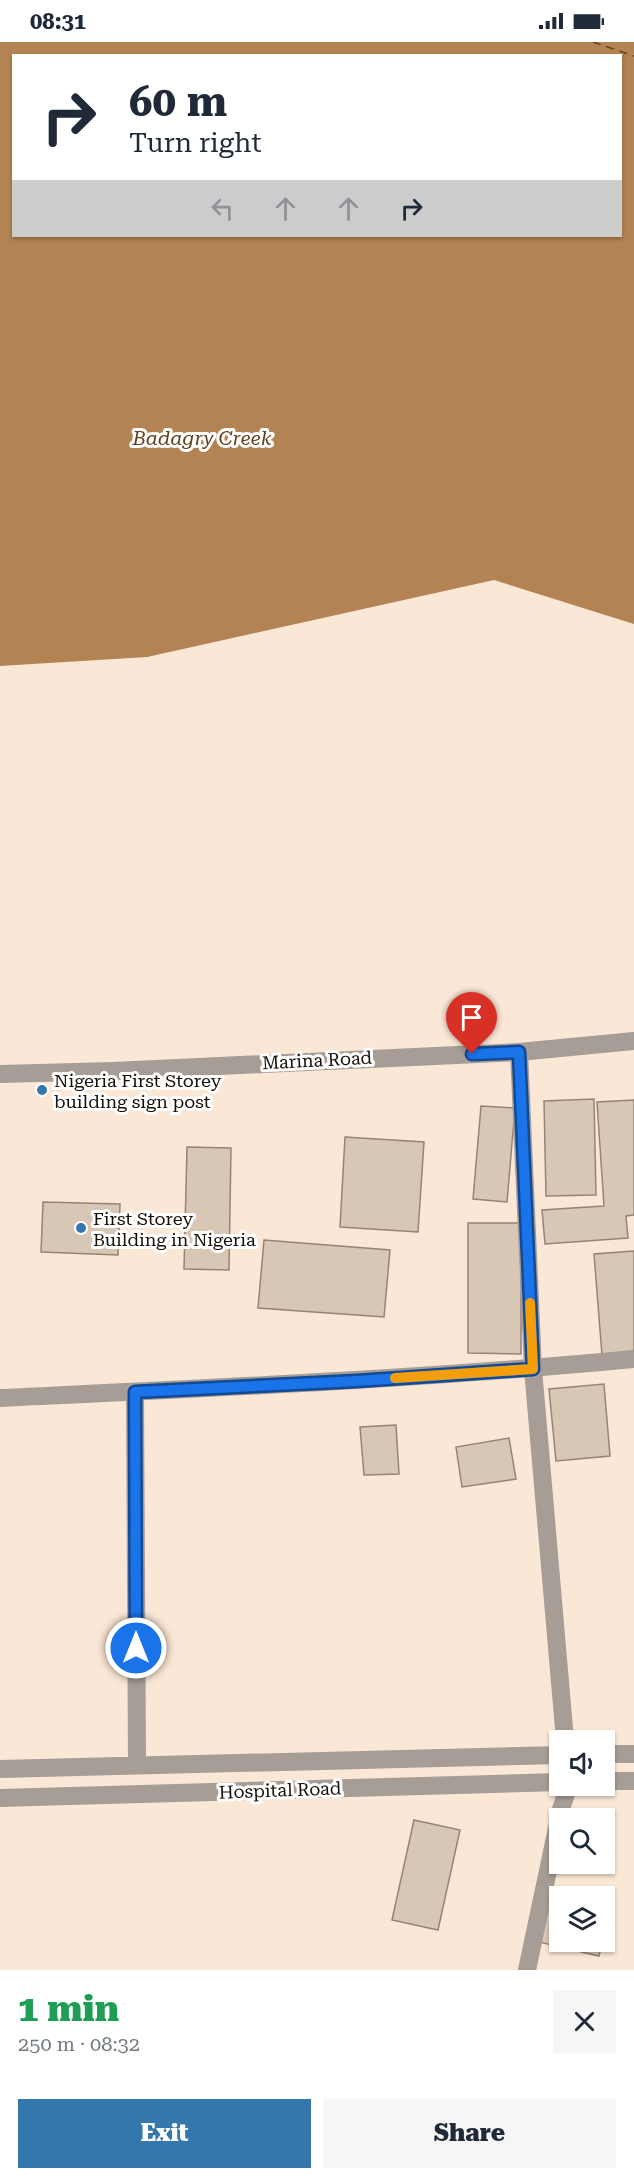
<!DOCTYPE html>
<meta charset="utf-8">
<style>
:root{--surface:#fff;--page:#f6f6f7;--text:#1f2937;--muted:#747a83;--accent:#3377ad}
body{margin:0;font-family:"Roboto Serif",serif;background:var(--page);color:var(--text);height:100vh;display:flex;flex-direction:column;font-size:22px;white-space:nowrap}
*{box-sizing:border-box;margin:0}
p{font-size:20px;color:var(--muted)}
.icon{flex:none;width:33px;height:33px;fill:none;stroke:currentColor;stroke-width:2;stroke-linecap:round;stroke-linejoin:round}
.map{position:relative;height:1928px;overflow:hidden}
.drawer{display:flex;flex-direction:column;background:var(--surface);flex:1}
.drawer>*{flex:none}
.hud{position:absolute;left:12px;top:12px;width:610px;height:183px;border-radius:0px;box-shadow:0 2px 4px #0004;background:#fff;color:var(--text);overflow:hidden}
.buttons{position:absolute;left:549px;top:1688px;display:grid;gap:12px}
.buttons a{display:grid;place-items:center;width:66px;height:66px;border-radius:0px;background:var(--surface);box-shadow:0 2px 4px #0004;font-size:30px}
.pin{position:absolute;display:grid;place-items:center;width:51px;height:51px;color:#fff;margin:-62px -26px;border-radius:50% 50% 50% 0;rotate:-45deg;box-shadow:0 0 6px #0007}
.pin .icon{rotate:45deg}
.me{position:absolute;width:66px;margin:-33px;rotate:0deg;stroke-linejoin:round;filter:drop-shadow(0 0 4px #0008)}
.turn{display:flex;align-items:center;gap:21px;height:126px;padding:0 18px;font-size:27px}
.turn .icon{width:78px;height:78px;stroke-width:2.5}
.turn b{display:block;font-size:42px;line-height:51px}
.lanes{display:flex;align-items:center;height:57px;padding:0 18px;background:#0003;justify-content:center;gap:30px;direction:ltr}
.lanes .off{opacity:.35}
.round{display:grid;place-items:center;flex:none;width:63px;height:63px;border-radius:0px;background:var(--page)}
.headline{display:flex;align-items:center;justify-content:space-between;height:102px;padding:0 18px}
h1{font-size:36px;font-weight:800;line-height:45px;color:#1e9e55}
.button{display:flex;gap:12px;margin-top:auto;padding:12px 18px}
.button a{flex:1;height:69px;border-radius:0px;background:var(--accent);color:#fff;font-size:24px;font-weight:800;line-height:69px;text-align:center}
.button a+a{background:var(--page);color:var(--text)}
.status{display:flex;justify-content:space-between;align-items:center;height:42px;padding:0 30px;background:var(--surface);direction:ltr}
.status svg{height:16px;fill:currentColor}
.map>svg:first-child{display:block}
.water{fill:#b38353;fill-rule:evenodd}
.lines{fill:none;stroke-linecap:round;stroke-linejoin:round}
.ferry{stroke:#613f1a;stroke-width:1.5;stroke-dasharray:8 6;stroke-linecap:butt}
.building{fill:#d9c7b6;stroke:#958475;stroke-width:1.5}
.minor{stroke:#a59d96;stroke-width:18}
.route-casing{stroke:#114b97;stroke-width:15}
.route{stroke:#1a73e8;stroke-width:10}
.slow{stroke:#f59e0b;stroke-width:10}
.poi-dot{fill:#3377ad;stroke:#fff;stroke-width:2}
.labels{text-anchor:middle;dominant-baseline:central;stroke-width:6;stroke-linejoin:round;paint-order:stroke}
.street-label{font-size:18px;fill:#140e08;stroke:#fff}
.poi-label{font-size:18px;fill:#140e08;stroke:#fff;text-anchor:start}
.water-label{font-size:20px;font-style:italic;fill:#613f1a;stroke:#fff}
</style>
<div class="status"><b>08:31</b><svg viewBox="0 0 49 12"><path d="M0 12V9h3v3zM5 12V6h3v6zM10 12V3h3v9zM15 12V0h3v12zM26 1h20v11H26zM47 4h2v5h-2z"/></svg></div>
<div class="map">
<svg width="634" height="1928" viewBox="0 0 634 1928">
<rect width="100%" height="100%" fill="#fae7d5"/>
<path class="water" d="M0,0H634V582L494,538L147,615L0,624ZM14,14H621V194H14Z"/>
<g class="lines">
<path class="ferry" d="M593,0L634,14"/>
</g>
<path class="building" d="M594,1057L596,1153L546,1154L544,1059Z
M634,1058V1173L626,1174L628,1196L545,1202L542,1168L604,1164L597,1060Z
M481,1064L515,1066L507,1160L473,1157Z
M345,1095L424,1100L418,1190L340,1185Z
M187,1105L231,1106L229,1228L184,1227Z
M43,1160L120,1162L118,1213L41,1210Z
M468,1181H521V1312L468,1311Z
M264,1198L390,1208L384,1275L258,1266Z
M634,1209V1310L602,1313L594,1212Z
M604,1342L610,1414L556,1419L549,1347Z
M396,1383L399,1432L364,1433L360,1385Z
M509,1396L516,1437L462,1445L456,1405Z
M414,1778L460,1788L438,1888L392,1878Z
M551,1848L578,1854H560V1899H602L599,1914L539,1900Z
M604,1860L611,1862L604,1889Z"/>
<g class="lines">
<path class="minor" d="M519,1010L533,1327L565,1698
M0,1032L113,1029L519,1010L634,999
M135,1350L137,1723
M0,1356C212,1346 423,1337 634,1317
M604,1712H634
M0,1727L560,1713
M604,1739H634
M0,1756L560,1740
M527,1928L561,1767L569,1743"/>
</g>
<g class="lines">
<defs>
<path id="route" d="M136,1606L135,1350L357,1339L533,1327L519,1010L472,1012"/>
</defs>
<use href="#route" class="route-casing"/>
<use href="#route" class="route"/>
<path class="slow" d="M395,1336L533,1327L530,1261"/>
</g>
<g class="poi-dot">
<circle cx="42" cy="1048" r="6"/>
<circle cx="81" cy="1186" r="6"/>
</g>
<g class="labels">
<g class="street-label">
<text transform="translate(317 1018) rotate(-3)">Marina Road</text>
<text transform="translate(280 1748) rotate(-2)">Hospital Road</text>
</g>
<g class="poi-label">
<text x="54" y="1038">Nigeria First Storey<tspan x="54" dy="21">building sign post</tspan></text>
<text x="93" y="1176">First Storey<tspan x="93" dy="21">Building in Nigeria</tspan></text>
</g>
<g class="water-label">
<text x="202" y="396">Badagry Creek</text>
</g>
</g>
</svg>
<div class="buttons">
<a><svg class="icon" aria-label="sound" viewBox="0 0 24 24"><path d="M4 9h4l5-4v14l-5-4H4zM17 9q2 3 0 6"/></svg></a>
<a><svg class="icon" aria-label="search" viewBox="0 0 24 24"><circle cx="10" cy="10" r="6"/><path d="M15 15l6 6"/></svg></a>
<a><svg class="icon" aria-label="layers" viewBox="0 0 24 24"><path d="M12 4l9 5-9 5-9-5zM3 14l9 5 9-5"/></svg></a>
</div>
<div class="pin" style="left:472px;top:1012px;background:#d93025"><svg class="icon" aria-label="arrive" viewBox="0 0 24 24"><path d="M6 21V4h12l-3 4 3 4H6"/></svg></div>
<svg class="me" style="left:136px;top:1606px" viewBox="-20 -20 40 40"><circle r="17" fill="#1a73e8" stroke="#fff" stroke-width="3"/><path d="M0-11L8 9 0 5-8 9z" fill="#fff"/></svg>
<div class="hud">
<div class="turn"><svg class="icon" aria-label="right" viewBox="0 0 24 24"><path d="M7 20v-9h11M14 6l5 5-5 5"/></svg><div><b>60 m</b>Turn right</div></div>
<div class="lanes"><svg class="icon off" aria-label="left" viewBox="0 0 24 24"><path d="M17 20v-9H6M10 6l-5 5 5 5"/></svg><svg class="icon off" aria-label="ahead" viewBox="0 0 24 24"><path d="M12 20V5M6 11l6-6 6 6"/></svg><svg class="icon off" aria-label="ahead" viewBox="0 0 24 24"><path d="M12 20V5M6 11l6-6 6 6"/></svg><svg class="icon" aria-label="right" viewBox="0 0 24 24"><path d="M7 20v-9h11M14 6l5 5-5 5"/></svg></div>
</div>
</div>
<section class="drawer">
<div class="headline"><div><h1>1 min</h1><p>250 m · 08:32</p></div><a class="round"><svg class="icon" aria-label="close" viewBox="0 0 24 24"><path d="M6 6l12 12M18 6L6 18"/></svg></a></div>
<div class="button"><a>Exit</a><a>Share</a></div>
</section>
